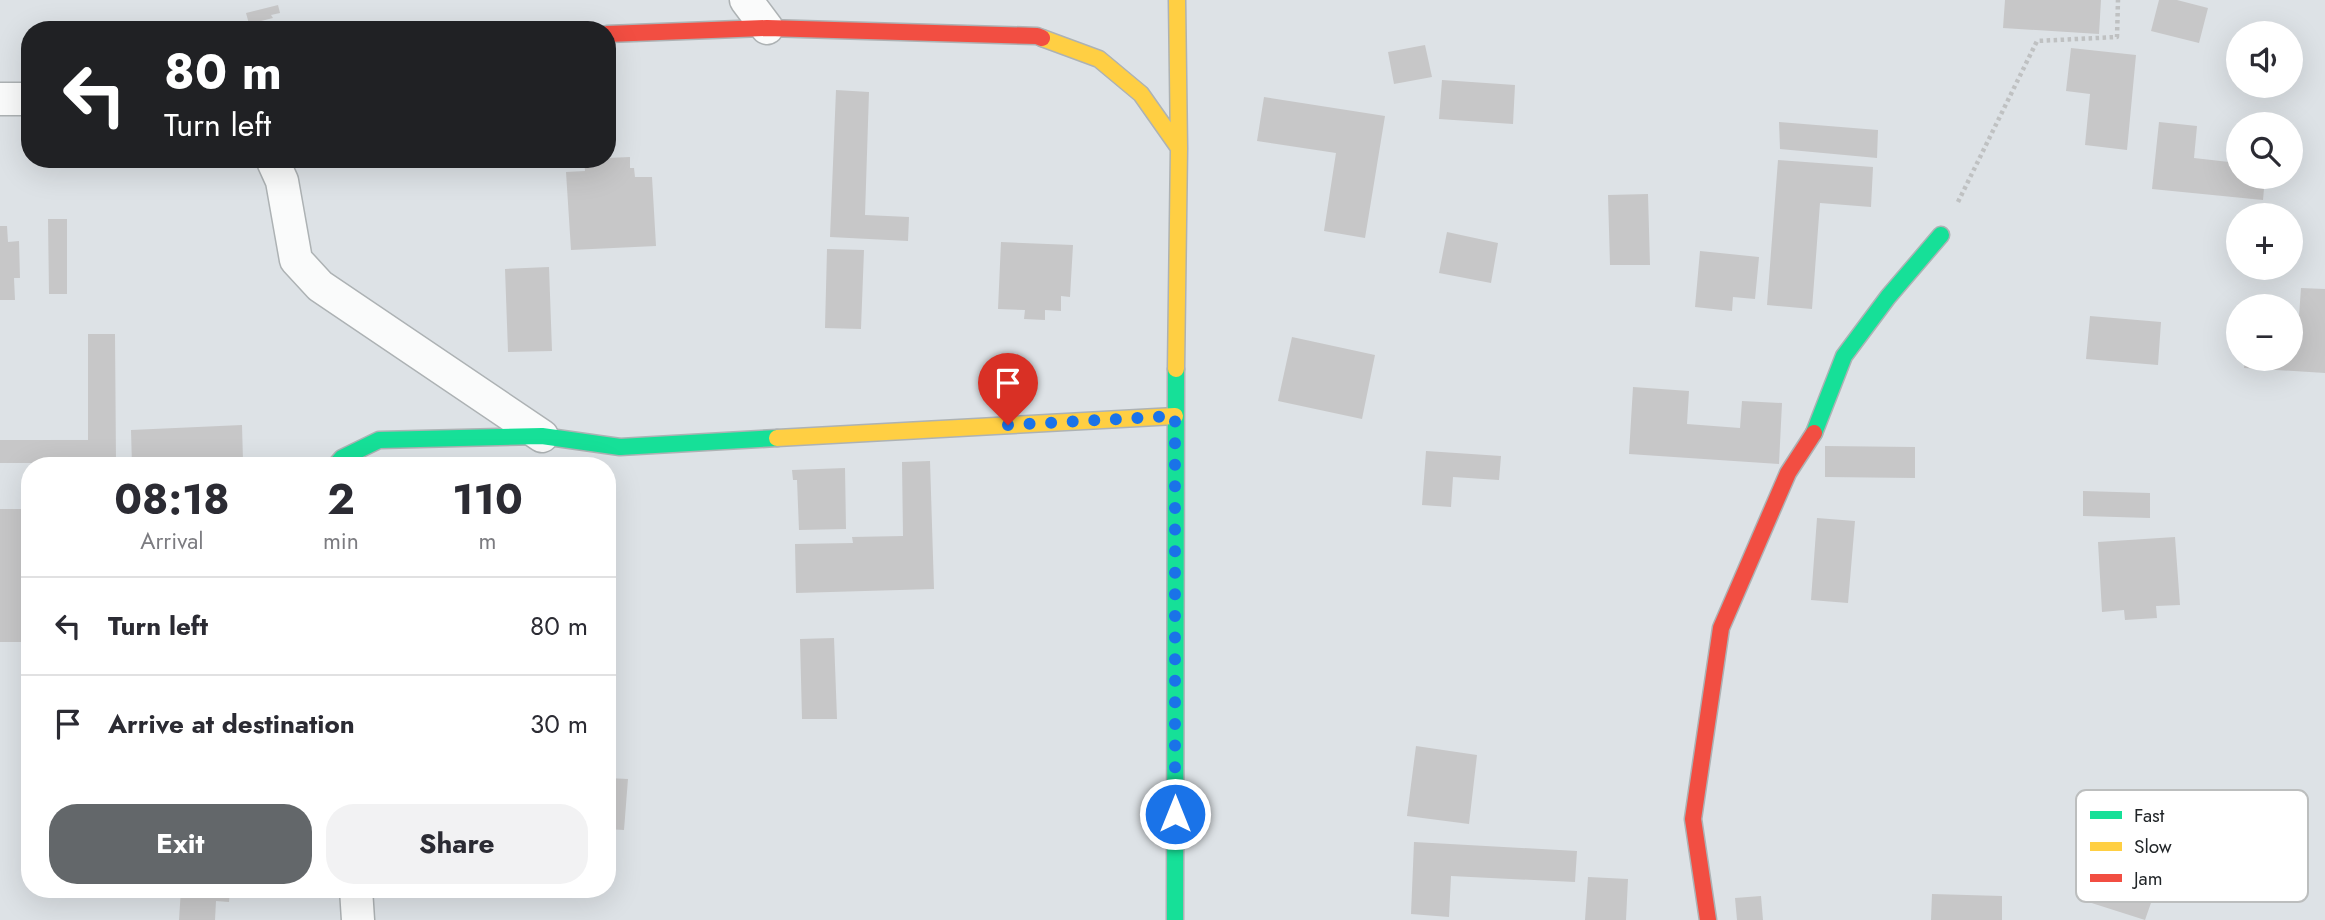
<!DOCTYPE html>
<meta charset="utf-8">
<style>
:root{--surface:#fff;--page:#f2f2f3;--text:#2b2b33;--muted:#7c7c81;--line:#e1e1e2;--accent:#63676a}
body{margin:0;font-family:Jost,sans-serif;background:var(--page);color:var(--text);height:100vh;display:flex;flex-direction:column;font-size:26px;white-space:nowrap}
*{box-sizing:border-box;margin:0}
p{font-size:23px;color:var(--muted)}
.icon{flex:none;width:38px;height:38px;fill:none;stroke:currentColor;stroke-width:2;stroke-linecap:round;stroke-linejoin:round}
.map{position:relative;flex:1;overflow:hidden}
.drawer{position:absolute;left:21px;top:457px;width:595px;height:441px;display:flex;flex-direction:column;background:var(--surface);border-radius:28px;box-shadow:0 7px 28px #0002}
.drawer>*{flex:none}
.hud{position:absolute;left:21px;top:21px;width:595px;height:147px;border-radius:28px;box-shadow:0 7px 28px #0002;background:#202124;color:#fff;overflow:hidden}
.fabs{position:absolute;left:2226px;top:21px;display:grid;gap:14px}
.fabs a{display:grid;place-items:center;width:77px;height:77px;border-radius:50%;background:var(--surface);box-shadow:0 7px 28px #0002;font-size:35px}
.pin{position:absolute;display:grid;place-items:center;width:60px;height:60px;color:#fff;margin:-72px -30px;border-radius:50% 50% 50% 0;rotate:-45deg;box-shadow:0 0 7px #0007}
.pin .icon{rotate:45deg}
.me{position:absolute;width:77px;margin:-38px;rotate:0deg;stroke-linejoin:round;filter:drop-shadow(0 0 5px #0008)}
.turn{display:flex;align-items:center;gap:24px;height:147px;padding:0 28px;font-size:32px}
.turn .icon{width:91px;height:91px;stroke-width:2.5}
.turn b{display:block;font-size:49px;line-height:60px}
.eta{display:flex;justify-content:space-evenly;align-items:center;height:119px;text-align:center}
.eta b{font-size:42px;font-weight:700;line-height:49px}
.button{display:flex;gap:14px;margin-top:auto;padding:14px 28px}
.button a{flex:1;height:80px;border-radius:28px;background:var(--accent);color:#fff;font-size:28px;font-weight:700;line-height:80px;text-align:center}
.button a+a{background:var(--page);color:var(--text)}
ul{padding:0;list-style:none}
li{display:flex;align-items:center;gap:21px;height:98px;padding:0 28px;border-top:2px solid var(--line)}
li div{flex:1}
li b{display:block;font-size:26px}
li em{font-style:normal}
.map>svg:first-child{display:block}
.building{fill:#c7c7c8}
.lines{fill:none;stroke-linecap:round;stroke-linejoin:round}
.street-casing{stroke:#adb2b4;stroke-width:35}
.fast-casing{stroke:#adb2b4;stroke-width:19}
.slow-casing{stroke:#adb2b4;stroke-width:19}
.jam-casing{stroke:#adb2b4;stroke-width:19}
.path{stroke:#bfc1c2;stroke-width:4.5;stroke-dasharray:3.5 3.5;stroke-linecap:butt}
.street{stroke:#fafbfb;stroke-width:32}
.fast{stroke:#16e098;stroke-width:16}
.slow{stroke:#ffcf43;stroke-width:16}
.jam{stroke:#f24e42;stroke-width:16}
.route{stroke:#1a73e8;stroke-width:12;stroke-dasharray:0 21.6}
.key{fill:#fff;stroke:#bcbebe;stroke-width:2}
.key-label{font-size:19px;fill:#212528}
</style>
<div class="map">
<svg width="2325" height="920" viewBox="0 0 2325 920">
<rect width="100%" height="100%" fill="#dde2e6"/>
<path class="building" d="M2005,0H2101L2099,34L2003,28Z
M2159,0H2177L2208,8L2199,43L2151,31Z
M278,5L280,13L271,15L273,18L249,24L246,13Z
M1425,45L1432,77L1394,84L1388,52Z
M2071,48L2136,55L2127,150L2085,145L2090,94L2066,91Z
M1442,80L1515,85L1513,124L1439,119Z
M836,90L869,92L865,215L909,217L908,241L830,237Z
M1264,97L1385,116L1365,238L1324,231L1336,153L1257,141Z
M1779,122L1878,130L1877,158L1780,149Z
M2159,122L2197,126L2194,158L2238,163V177H2265L2263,200L2152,189Z
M630,157V168H634L635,177H652L656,246L571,250L566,172L585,171L584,159Z
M1778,160L1873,167L1871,207L1820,203L1812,309L1767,305Z
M1648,194L1650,265H1610L1608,195Z
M48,219H67V294H49Z
M0,226H7L8,242L19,241L20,278H14L15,300H0Z
M1447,232L1498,243L1491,283L1439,273Z
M1001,242L1073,245L1070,297L1061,296V311L1045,310V320L1024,319L1025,310L998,309Z
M827,249L864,250L861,329L825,328Z
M1700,251L1759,257L1755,299L1733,297L1732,311L1695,307Z
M549,267L552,351L508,352L505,269Z
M2301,288L2325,289V373L2244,368L2245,359H2291V330H2298Z
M2090,316L2161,322L2158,365L2086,359Z
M88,334H115L116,463H0V440H88Z
M1292,337L1375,355L1362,419L1278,401Z
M1633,387L1689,391L1687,424L1740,428L1742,401L1782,403L1779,464L1629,454Z
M242,425L243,461L132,466L131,430Z
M1825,446L1915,447V478L1825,477Z
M1426,451L1501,456L1499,480L1453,477L1451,507L1422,505Z
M930,461L934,589L796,593L795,544L853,543L852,537L903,536L902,462Z
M845,468L846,529L799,530L797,480H793L792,470Z
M2083,491L2150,493V518L2083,516Z
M0,509H27L28,642H0Z
M1817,518L1855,521L1848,603L1811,600Z
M2175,537L2180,605L2156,606L2157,618L2125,620L2124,610L2102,612L2098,542Z
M834,638L837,719H802L800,639Z
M1416,746L1477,755L1469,824L1407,816Z
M607,778L628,779L624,830L607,829Z
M1414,842L1577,851L1575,882L1451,876L1449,917L1411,914Z
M2093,857L2159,880L2145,920L2079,899Z
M1588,877L1628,879L1626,920H1585Z
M181,889H230L229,902L216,901L215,920H179Z
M1932,894L2002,896V920H1931Z
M1761,896L1763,920H1737L1735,898Z"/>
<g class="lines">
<defs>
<path id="street" d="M746,0L767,28
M0,99H30
M272,159L282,181L296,260L320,286L542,436
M356,889L358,920"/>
<path id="fast" d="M1814,433L1844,356L1888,297L1941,235
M335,466L342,458L379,440L542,436L620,447L777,438
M1175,920L1176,369"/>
<path id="slow" d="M1042,38L1099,59L1141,94L1179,148
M1176,369L1179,148L1177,0
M777,438L1175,416"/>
<path id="jam" d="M607,34L767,28L1037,36L1042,38
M1708,920L1693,819L1721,628L1788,473L1814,433"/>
</defs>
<use href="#street" class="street-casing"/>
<use href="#fast" class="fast-casing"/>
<use href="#slow" class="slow-casing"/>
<use href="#jam" class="jam-casing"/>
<path class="path" d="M1958,202L2037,41L2117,37L2118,0"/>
<use href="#street" class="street"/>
<use href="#fast" class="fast"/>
<use href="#slow" class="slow"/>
<use href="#jam" class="jam"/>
</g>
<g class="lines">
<path class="route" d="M1008,425L1175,416V814"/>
</g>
<rect x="2076" y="790" width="232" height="112" rx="10" class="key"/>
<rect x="2090" y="811" width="32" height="8" fill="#16e098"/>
<rect x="2090" y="842" width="32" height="9" fill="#ffcf43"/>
<rect x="2090" y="874" width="32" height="8" fill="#f24e42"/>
<g class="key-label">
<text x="2134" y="822">Fast</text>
<text x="2134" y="853">Slow</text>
<text x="2134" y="885">Jam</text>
</g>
</svg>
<div class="fabs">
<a><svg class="icon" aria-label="sound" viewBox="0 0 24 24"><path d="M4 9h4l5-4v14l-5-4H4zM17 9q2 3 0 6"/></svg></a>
<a><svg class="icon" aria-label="search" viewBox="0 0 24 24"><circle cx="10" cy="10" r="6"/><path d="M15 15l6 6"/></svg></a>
<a>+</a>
<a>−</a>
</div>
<div class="pin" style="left:1008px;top:425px;background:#d93025"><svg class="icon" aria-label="arrive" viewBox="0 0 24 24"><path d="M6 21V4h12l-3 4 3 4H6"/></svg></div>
<svg class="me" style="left:1175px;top:814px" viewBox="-20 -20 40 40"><circle r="17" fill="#1a73e8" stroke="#fff" stroke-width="3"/><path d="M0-11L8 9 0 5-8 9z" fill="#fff"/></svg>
<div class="hud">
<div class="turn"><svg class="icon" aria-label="left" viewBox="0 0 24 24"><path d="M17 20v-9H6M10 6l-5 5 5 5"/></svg><div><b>80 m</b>Turn left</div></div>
</div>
<section class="drawer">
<div class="eta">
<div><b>08:18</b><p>Arrival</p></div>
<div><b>2</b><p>min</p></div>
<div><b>110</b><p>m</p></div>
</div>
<ul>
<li><svg class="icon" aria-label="left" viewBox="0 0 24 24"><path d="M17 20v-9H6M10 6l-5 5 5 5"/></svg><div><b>Turn left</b></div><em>80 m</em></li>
<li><svg class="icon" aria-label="arrive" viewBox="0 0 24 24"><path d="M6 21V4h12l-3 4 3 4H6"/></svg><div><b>Arrive at destination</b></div><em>30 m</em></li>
</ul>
<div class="button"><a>Exit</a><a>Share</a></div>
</section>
</div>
